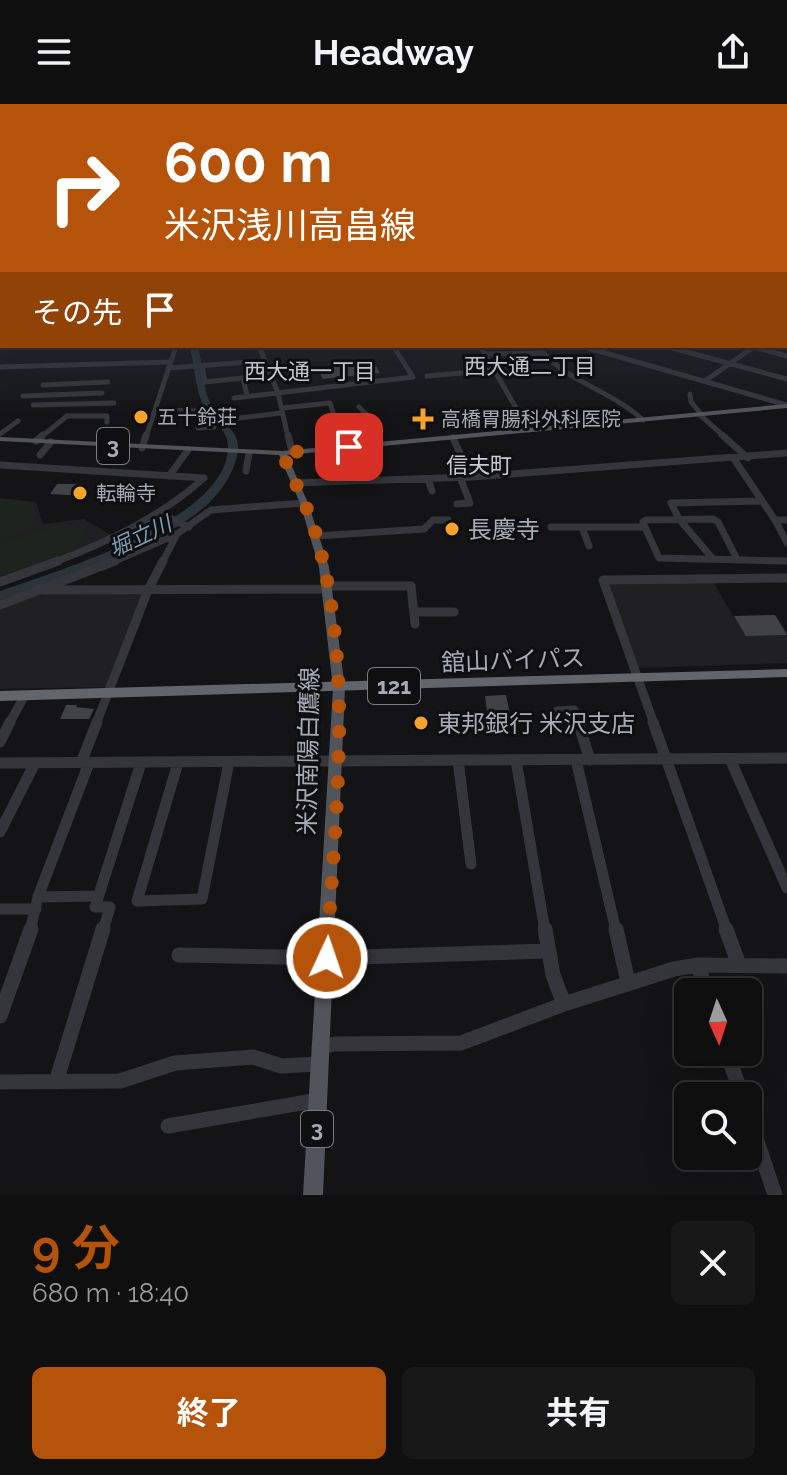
<!DOCTYPE html>
<html lang="ja">
<meta charset="utf-8">
<style>
:root{--surface:#0f0f10;--page:#181819;--text:#f1f3f6;--muted:#9b9c9f;--line:#2f2f30;--accent:#b45309}
body{margin:0;font-family:Raleway,"Noto Sans JP",sans-serif;background:var(--page);color:var(--text);height:100vh;display:flex;flex-direction:column;font-size:30px;white-space:nowrap}
*{box-sizing:border-box;margin:0}
p{font-size:26px;color:var(--muted)}
.icon{flex:none;width:44px;height:44px;fill:none;stroke:currentColor;stroke-width:2;stroke-linecap:round;stroke-linejoin:round}
.map{position:relative;height:1091px;overflow:hidden}
.details{display:flex;flex-direction:column;background:var(--surface);flex:1}
.details>*{flex:none}
.hud{position:absolute;left:0px;top:0px;width:788px;height:244px;box-shadow:0 8px 32px #0002,0 0 0 2px var(--line);background:#b45309;color:#fff;overflow:hidden}
.needle{width:52px;rotate:177deg}
.tools{position:absolute;left:674px;top:874px;display:grid;gap:16px}
.tools a{display:grid;place-items:center;width:88px;height:88px;border-radius:12px;background:var(--surface);box-shadow:0 8px 32px #0002,0 0 0 2px var(--line);font-size:40px}
.pin{position:absolute;display:grid;place-items:center;width:68px;height:68px;color:#fff;margin:-34px;border-radius:16px;box-shadow:0 4px 12px #0006}
.me{position:absolute;width:88px;margin:-44px;rotate:3deg;stroke-linejoin:round;filter:drop-shadow(0 0 6px #0008)}
.turn{display:flex;align-items:center;gap:28px;height:168px;padding:0 32px;font-size:36px}
.turn .icon{width:104px;height:104px;stroke-width:2.5}
.turn b{display:block;font-size:56px;line-height:68px}
.then{display:flex;align-items:center;height:76px;padding:0 32px;background:#0003;gap:16px;font-size:30px}
.round{display:grid;place-items:center;flex:none;width:84px;height:84px;border-radius:12px;background:var(--page)}
.head{display:flex;align-items:center;justify-content:space-between;height:136px;padding:0 32px}
h1{font-size:48px;font-weight:700;line-height:60px;color:var(--accent)}
.cta{display:flex;gap:16px;margin-top:auto;padding:16px 32px}
.cta a{flex:1;height:92px;border-radius:12px;background:var(--accent);color:#fff;font-size:32px;font-weight:700;line-height:92px;text-align:center}
.cta a+a{background:var(--page);color:var(--text)}
header{display:flex;justify-content:space-between;align-items:center;height:104px;padding:0 32px;background:var(--surface);font-size:36px;font-weight:700}
.map>svg:first-child{display:block}
.built{fill:#202023}
.green{fill:#1c241d}
.lines{fill:none;stroke-linecap:round;stroke-linejoin:round}
.river{fill:#2a343a;fill-rule:evenodd}
.building{fill:#404246}
.minor-far4{stroke:#35363b;stroke-width:5}
.minor-far3{stroke:#35363b;stroke-width:7}
.minor-far2{stroke:#35363b;stroke-width:9}
.minor-far1{stroke:#35363b;stroke-width:11}
.minor{stroke:#35363b;stroke-width:15}
.major{fill:#51545a;fill-rule:evenodd}
.highway{fill:#61656c;fill-rule:evenodd}
.route{stroke:#b45309;stroke-width:14;stroke-dasharray:0 25.2}
.poi-dot{fill:#f6a32c;stroke:#0f0f11;stroke-width:3}
.labels{text-anchor:middle;dominant-baseline:central;stroke-width:6;stroke-linejoin:round;paint-order:stroke}
.far-poi-label{font-size:20px;fill:#a5acb7;stroke:#0f0f11;text-anchor:start}
.far-neighbourhood-label{font-size:22px;fill:#c7cbd3;stroke:#0f0f11}
.shield{fill:#0f0f11;stroke:#787d85;stroke-width:2}
.shield-label{font-size:22px;font-weight:bold;fill:#a5acb7}
.far-water-label{font-size:22px;font-style:italic;fill:#7b9db3;stroke:#0f0f11}
.poi-label{font-size:24px;fill:#a5acb7;stroke:#0f0f11;text-anchor:start}
.street-label{font-size:24px;fill:#a5acb7;stroke:#0f0f11}
</style>
<header><svg class="icon" aria-label="menu" viewBox="0 0 24 24"><path d="M4 6h16M4 12h16M4 18h16"/></svg>Headway<svg class="icon" aria-label="share" viewBox="0 0 24 24"><path d="M12 15V3M7 8l5-5 5 5M5 13v7h14v-7"/></svg></header>
<div class="map">
<svg width="787" height="1091" viewBox="0 0 787 1091">
<rect width="100%" height="100%" fill="#141416"/>
<path class="built" d="M0,394L36,398L43,420L84,415L113,432L0,476Z
M712,476L733,512L776,511L787,528V559L637,564L604,477Z
M145,489L110,583L0,585V504L37,490Z"/>
<path class="green" d="M0,395L31,398L36,412L22,428L0,436Z
M58,421L81,424L85,434L69,447L0,472V440Z"/>
<g class="lines">
<path class="river" d="M786,228H787V232H786Z
M189,242H197C205,263 201,286 214,306C223,320 240,327 238,347C235,367 223,385 209,399C169,436 102,459 52,478C34,484 17,491 0,496V487C57,467 229,416 228,342C228,325 210,316 203,301C194,282 196,262 189,242Z"/>
</g>
<path class="building" d="M365,259L367,263L376,262L380,269L323,275L318,265Z
M57,380H78L75,384L89,385L85,392L50,390Z
M775,511L787,531L746,532L734,512Z
M502,591H506L512,620L489,621L485,592Z
M66,601H77L76,603L94,605L89,615H60Z"/>
<g class="lines">
<path class="minor-far4" d="M259,242L278,289L288,333
M480,242L529,326
M581,242L787,301
M665,242L787,275
M750,242L787,252
M485,250L543,249C571,279 613,288 643,316
M0,263L170,258
M202,263L205,278L243,274L247,292
M168,264L263,257
M427,272L495,266
M705,277L755,242
M43,281L108,278
M690,290L691,298L702,311
M23,292L102,289
M234,294L413,273L393,242
M33,301L114,299
M359,303L368,312L376,333
M282,304L330,299L333,308
M155,306L195,307L200,312L198,324L214,323
M700,311L725,333
M231,315L281,309
M0,330L18,317
M41,333L67,312H107V318
M146,333L176,242"/>
<path class="minor-far3" d="M288,331L292,348
M375,331L378,340
M722,331L748,354
M453,334L471,373
M36,337L43,331
M142,344L146,331
M40,351L51,338
M734,355L775,416
M0,361L204,374
M246,367L249,349
M169,372L188,346
M428,375L432,387
M295,379L471,373L787,349
M457,400L470,399L460,373
M159,409L189,423
M787,416H775L787,439
M551,423H645L643,418L646,416L713,415L718,418L737,455
M582,423L589,442
M645,423L659,454L787,457
M316,432L424,425L433,416H448
M713,455L679,415L671,399L761,397
M52,459C108,438 159,414 204,374
M110,459L177,430L211,406L304,399
M162,459L177,430"/>
<path class="minor-far2" d="M0,478L58,457
M327,482H411L415,520
M44,486L327,485
M0,501L115,457
M414,508H454
M557,607L574,606L579,620
M9,620L25,591
M96,620L148,486L163,457
M654,620L603,476L787,474"/>
<path class="minor-far1" d="M578,618L590,656
M653,618L727,827
M0,638L10,618
M730,655L787,784
M458,656L471,760
M516,656L545,827
M576,656L616,827
M0,659L787,654
M81,659L97,618
M178,659L137,797L202,795L229,658
M0,728L35,659
M38,793L98,792
M0,805H36
M30,827L38,793L89,659
M103,827L110,803H95L141,659"/>
<path class="minor" d="M545,825L553,871L564,900
M616,825L628,878
M726,825L739,861
M179,851L327,854L549,847
M698,861L707,888
M0,912L31,825
M319,943L335,940L461,939L564,900L674,865L698,861L787,862
M727,948L742,992
M0,978L120,977L175,959L253,953L281,962L318,960
M56,978L103,825
M748,1010L775,1091
M168,1022L319,996"/>
<path class="major" d="M786,160H787V162H786Z
M0,210H2V214H0Z
M786,222L787,223V227L786,226Z
M787,300V304L287,351L308,399L329,463L345,584L323,1091H303L333,584L319,463L300,399L279,351L0,337V333L282,347Z"/>
<path class="highway" d="M787,565V573L0,597V587Z"/>
</g>
<linearGradient id="sky" x2="0" y2="1"><stop stop-color="#0b0b0c"/><stop offset="0.51" stop-color="#343a47"/><stop offset="1" stop-color="#343a47" stop-opacity="0"/></linearGradient>
<rect width="787" height="310" fill="url(#sky)"/>
<g class="lines">
<path class="route" d="M327,854C334,716 355,569 317,434C309,405 294,377 282,349L349,343"/>
</g>
<g class="poi-dot">
<circle cx="141" cy="313" r="8"/>
<path d="M419 303h8v8h8v8h-8v8h-8v-8h-8v-8h8z"/>
<circle cx="80" cy="389" r="8"/>
<circle cx="452" cy="425" r="8"/>
<circle cx="421" cy="619" r="8"/>
</g>
<g class="labels">
<g class="far-poi-label">
<text x="157" y="313">五十鈴荘</text>
<text x="441" y="315">高橋胃腸科外科医院</text>
<text x="96" y="389">転輪寺</text>
</g>
<g class="far-neighbourhood-label">
<text x="530" y="262">西大通二丁目</text>
<text x="310" y="267">西大通一丁目</text>
<text x="479" y="361">信夫町</text>
</g>
<g class="shield">
<rect x="97" y="324" width="32" height="36" rx="6"/>
<rect x="368" y="564" width="52" height="36" rx="6"/>
<rect x="301" y="1007" width="32" height="36" rx="6"/>
</g>
<g class="shield-label">
<text x="113" y="342">3</text>
<text x="394" y="582">121</text>
<text x="317" y="1025">3</text>
</g>
<g class="far-water-label">
<text transform="translate(140 432) rotate(-25)">堀立川</text>
</g>
<g class="poi-label">
<text x="468" y="425">長慶寺</text>
<text x="437" y="619">東邦銀行 米沢支店</text>
</g>
<g class="street-label">
<text transform="translate(513 556) rotate(-2)">舘山バイパス</text>
<text transform="translate(308 647) rotate(-89)">米沢南陽白鷹線</text>
</g>
</g>
</svg>
<div class="tools">
<a><svg class="needle" viewBox="-14 -14 28 28"><path d="M0-13l5 13h-10z" fill="#e53935"/><path d="M0 13l5-13h-10z" fill="#9b9c9f"/></svg></a>
<a><svg class="icon" aria-label="search" viewBox="0 0 24 24"><circle cx="10" cy="10" r="6"/><path d="M15 15l6 6"/></svg></a>
</div>
<div class="pin" style="left:349px;top:343px;background:#d93025"><svg class="icon" aria-label="arrive" viewBox="0 0 24 24"><path d="M6 21V4h12l-3 4 3 4H6"/></svg></div>
<svg class="me" style="left:327px;top:854px" viewBox="-20 -20 40 40"><circle r="17" fill="#b45309" stroke="#fff" stroke-width="3"/><path d="M0-11L8 9 0 5-8 9z" fill="#fff"/></svg>
<div class="hud">
<div class="turn"><svg class="icon" aria-label="right" viewBox="0 0 24 24"><path d="M7 20v-9h11M14 6l5 5-5 5"/></svg><div><b>600 m</b>米沢浅川高畠線</div></div>
<div class="then">その先<svg class="icon" aria-label="arrive" viewBox="0 0 24 24"><path d="M6 21V4h12l-3 4 3 4H6"/></svg></div>
</div>
</div>
<section class="details">
<div class="head"><div><h1>9 分</h1><p>680 m · 18:40</p></div><a class="round"><svg class="icon" aria-label="close" viewBox="0 0 24 24"><path d="M6 6l12 12M18 6L6 18"/></svg></a></div>
<div class="cta"><a>終了</a><a>共有</a></div>
</section>
